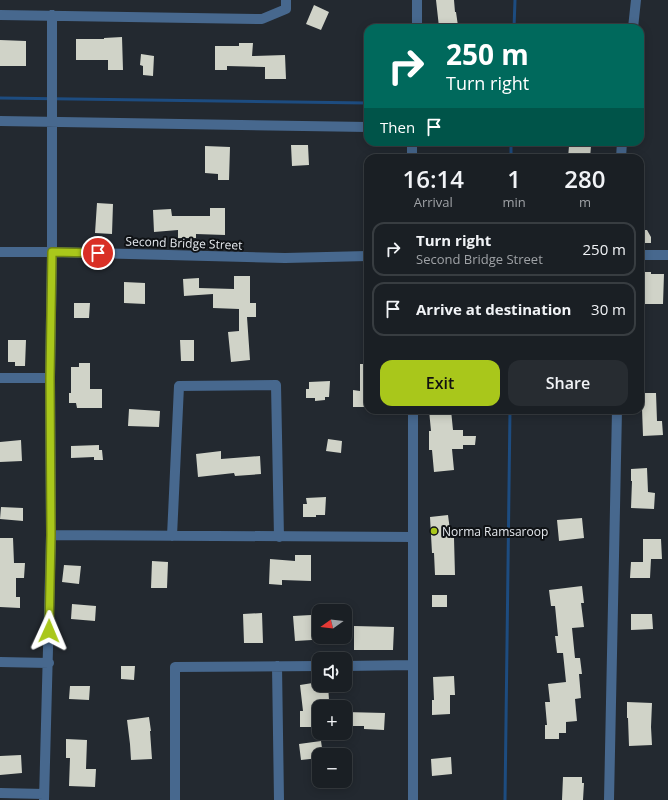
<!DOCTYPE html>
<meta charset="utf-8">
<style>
:root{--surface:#1a1f24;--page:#272c31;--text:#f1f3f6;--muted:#9fa2a6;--line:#383d41;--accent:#a9c71b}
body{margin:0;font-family:"Open Sans",sans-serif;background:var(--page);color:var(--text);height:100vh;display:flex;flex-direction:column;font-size:15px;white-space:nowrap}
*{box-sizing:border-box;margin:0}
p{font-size:13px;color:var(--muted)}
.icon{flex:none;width:22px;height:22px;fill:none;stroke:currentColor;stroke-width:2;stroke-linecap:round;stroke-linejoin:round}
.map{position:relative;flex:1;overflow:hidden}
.drawer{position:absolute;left:364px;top:154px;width:280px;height:260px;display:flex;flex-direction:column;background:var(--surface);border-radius:12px;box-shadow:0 2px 10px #0003,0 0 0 1px var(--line)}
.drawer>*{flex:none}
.hud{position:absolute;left:364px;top:24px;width:280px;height:122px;border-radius:12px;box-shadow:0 2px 10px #0003,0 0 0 1px var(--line);background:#00695c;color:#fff;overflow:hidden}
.needle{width:26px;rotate:256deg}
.tools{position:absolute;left:312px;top:604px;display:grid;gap:8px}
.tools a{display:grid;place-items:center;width:40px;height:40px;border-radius:8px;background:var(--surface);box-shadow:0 2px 10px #0003,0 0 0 1px var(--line);font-size:20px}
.pin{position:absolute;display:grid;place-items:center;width:34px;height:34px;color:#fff;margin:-17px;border:2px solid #fff;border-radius:50%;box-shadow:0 1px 4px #0007}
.me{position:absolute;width:44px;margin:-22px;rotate:1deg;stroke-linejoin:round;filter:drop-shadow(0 0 3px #0008)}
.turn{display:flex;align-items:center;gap:14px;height:84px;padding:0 16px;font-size:18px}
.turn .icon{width:52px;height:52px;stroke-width:2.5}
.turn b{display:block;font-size:28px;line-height:34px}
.then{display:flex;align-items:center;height:38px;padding:0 16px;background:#0003;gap:8px;font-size:15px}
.eta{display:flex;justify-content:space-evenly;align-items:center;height:68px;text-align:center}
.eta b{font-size:24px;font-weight:600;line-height:28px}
.cta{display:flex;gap:8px;margin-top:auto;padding:8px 16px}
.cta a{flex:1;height:46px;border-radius:12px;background:var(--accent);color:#111;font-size:16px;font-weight:600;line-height:46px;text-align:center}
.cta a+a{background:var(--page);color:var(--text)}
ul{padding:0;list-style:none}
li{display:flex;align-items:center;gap:12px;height:54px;margin:0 8px 6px;padding:0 8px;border:2px solid var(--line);border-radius:12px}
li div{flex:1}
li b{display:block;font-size:15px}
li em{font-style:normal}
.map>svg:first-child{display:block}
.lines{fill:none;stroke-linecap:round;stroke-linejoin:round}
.stream{stroke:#1d4c80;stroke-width:3}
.building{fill:#d0d3c8}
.minor{stroke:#47688e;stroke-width:10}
.route-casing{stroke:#6e8112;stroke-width:10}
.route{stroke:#a9c71b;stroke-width:7}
.poi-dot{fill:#a9c71b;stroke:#0f1215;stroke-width:1.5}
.labels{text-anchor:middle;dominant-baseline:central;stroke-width:4;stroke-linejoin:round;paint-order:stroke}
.street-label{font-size:12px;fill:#e6eaef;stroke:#0f1215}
.poi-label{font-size:12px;fill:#e6eaef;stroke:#0f1215;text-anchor:start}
</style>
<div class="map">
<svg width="668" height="800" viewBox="0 0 668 800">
<rect width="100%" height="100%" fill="#232930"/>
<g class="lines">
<path class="stream" d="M514,28L515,0
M0,98L368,103
M511,158V142
M505,800L510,410"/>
</g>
<path class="building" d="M436,0H454L455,12H456L458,26L439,27Z
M314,5L329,12L321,30L306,24Z
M122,37L123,70H108V60H76V39H104V38Z
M0,40L26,41V66H0Z
M239,43H253L252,56L285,55L286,79H265V67L227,66V70H215V46H239Z
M141,54L154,56L153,76L143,75V66L140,65Z
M291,145H308L309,165L292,166Z
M205,146L230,147L229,180H218V174L205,173Z
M569,146H591L590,158H568Z
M97,203L113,204L112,234L95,233Z
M210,208H225V235L196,234V238H178V230L154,232L153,210L171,209L172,216H210Z
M640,230H647L651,237V243H640Z
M640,272H651V274H664L663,304H640Z
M234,276H250V303H256V317H247L250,360L231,362L228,332L239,331V309L213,308V294L184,296L183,279L199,278V288L234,289Z
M124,282L145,283V304L124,303Z
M74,303H90L89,318H74Z
M8,340H26L25,366H15V362H8Z
M180,340H194V361H181Z
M79,363H90V389H102V408H77L76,403H69V393H71V367H79Z
M360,364H368V407H353V390L360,391Z
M330,381L329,397H325V400L315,401V398H306V389H309V382Z
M640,393H656L657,421H662L663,435L643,436L642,408H640Z
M129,409L160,411L159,427L128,426Z
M429,410H451L453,430H463V436H476L475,445H463V449H452L454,470L434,472L432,450H429V431H431Z
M328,439L342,441L341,453L326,451Z
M21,440L22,461L0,462V442Z
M99,445V450H102L103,460H94V457L71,458V446Z
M221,451V459L260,456L261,474L235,476L234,473L198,477L196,454Z
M647,468L648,492L655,493L654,509L631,508L632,481H631V469Z
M326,497L325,515H316V517H303V504H307L306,498Z
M1,507L23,508V521L0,519Z
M448,515L451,538H454L455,575H435L434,553H432L430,517Z
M582,518L584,538L559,541L557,520Z
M0,538H13L14,563H25L24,578H16V597H20V608L0,607Z
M643,539H661L662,559H651L650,578H630L631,562H643Z
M295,555H311V581L282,580V585L269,584L270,559L295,561Z
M152,561L168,562L167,588H151Z
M64,565L81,566L79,584L62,582Z
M582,586L584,603H581L584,627L572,628L575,658H580L582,674H579L581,698L575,699L577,721L566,722V733H559V739H545V725H547L545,702H550L548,684L566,682L563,653H557L555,636H558L555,606H551L549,590Z
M432,595H447V607H432Z
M72,604L96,606L95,621L71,619Z
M262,613L263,643H244L243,614Z
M631,614H652L653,629L631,630Z
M311,615L312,640L295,641L293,616Z
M354,626L394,627L393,650H354Z
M121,666H135L134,680L121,679Z
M454,676L455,695H450V714L432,715V700H434L433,677Z
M319,682V685H328L329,700L319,701V727H300V711H303L300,685Z
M70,686H90L89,700L69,699Z
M627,702L652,703L651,727L652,745L629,746L628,718H627Z
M345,712L385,713L384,730L364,729V726H345Z
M149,717L151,731H150L152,759L131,760L130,744L127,720Z
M66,739L87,740L86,769H96L95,787L69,786L70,758H66Z
M321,741L323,755H319V758L301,760L299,744Z
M21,755L22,773L0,775V756Z
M451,757L452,774L432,776L431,759Z
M563,777H582V783H584L583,800H562Z"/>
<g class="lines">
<path class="minor" d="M0,15L262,19L286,9V0
M417,28V0
M633,28L636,0
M0,121L368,127
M412,142V158
M621,158L622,142
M0,252H52L285,258L368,256
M640,255H668
M0,378H50
M51,535L413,537
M172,536L179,386L276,385L279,537
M0,662L49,663
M277,666L279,800
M345,666L413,665
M0,793L44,794
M44,800L51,535L50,378L52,252V15
M175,800V667L319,666
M413,800V410
M609,800L617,410"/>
</g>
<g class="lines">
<defs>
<path id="route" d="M49,631L51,535L50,378L52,252L98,253"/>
</defs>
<use href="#route" class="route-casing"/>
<use href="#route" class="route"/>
</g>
<circle class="poi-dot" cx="434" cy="531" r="4"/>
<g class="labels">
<g class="street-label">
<text transform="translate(184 243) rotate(2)">Second Bridge Street</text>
</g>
<g class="poi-label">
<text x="442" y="531">Norma Ramsaroop</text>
</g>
</g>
</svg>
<div class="tools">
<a><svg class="needle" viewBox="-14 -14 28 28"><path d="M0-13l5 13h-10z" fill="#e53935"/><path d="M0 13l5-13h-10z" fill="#9fa2a6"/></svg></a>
<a><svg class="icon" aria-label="sound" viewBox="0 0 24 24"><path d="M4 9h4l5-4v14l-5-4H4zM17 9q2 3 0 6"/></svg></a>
<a>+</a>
<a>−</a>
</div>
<div class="pin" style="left:98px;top:253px;background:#d93025"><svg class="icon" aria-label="arrive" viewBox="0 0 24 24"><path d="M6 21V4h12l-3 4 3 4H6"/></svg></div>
<svg class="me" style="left:49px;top:631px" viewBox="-20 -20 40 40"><path d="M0-17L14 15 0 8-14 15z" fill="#a9c71b" stroke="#fff" stroke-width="4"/></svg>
<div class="hud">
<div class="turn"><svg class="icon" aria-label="right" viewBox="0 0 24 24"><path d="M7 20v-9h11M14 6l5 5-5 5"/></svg><div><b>250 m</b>Turn right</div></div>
<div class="then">Then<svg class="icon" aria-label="arrive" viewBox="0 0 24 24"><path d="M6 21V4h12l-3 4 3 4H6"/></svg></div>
</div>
<section class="drawer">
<div class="eta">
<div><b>16:14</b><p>Arrival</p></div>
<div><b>1</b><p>min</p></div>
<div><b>280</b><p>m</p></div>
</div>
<ul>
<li><svg class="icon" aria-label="right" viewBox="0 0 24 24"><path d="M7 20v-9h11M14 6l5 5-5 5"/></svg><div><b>Turn right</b><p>Second Bridge Street</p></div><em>250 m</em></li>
<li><svg class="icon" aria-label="arrive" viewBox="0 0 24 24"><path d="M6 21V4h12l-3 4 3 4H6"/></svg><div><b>Arrive at destination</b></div><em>30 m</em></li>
</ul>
<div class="cta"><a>Exit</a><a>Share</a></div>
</section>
</div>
